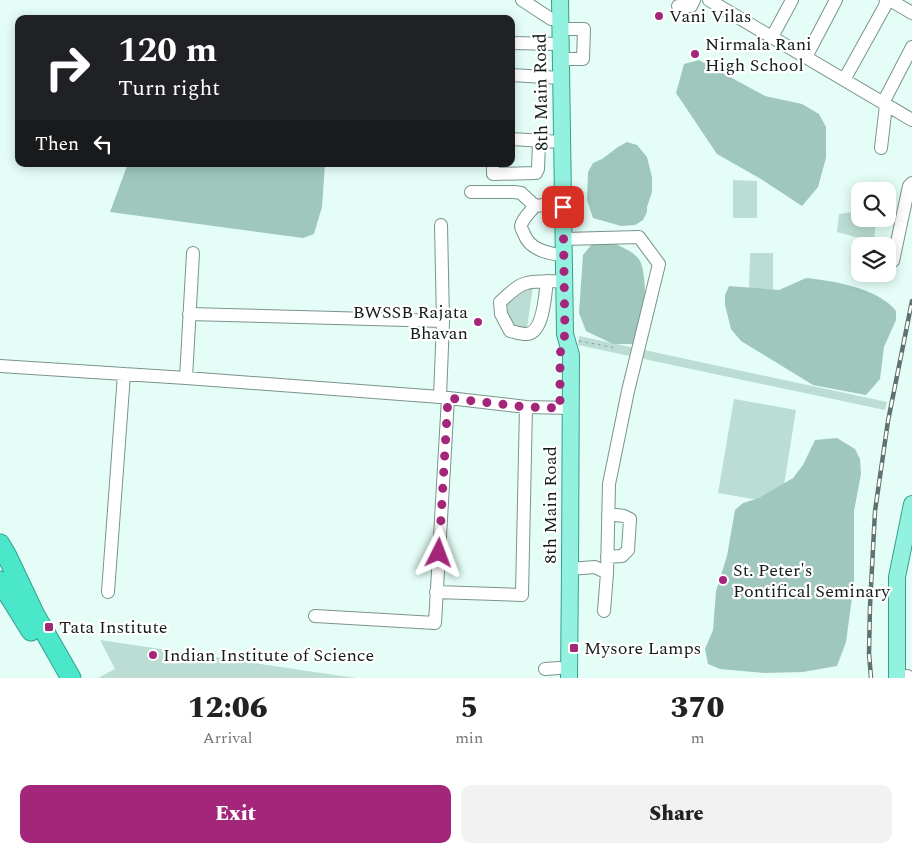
<!DOCTYPE html>
<style>
:root{--surface:#fff;--page:#f2f2f2;--text:#222;--muted:#767676;--accent:#a3267a}
body{margin:0;font-family:Spectral,serif;background:var(--page);color:var(--text);height:100vh;display:flex;flex-direction:column;font-size:19px;white-space:nowrap}
*{box-sizing:border-box;margin:0}
p{font-size:16px;color:var(--muted)}
.icon{flex:none;width:28px;height:28px;fill:none;stroke:currentColor;stroke-width:2;stroke-linecap:round;stroke-linejoin:round}
.map{position:relative;height:678px;overflow:hidden}
.details{display:flex;flex-direction:column;background:var(--surface);flex:1}
.details>*{flex:none}
.banner{position:absolute;left:15px;top:15px;width:500px;height:152px;border-radius:10px;box-shadow:0 2px 12px #0003;background:#202124;color:#fff;overflow:hidden}
.fabs{position:absolute;left:851px;top:182px;display:grid;gap:10px}
.fabs a{display:grid;place-items:center;width:45px;height:45px;border-radius:10px;background:var(--surface);box-shadow:0 2px 12px #0003;font-size:25px}
.pin{position:absolute;display:grid;place-items:center;width:42px;height:42px;color:#fff;margin:-21px;border-radius:10px;box-shadow:0 2px 8px #0006}
.me{position:absolute;width:55px;margin:-28px;rotate:3deg;stroke-linejoin:round;filter:drop-shadow(0 0 4px #0008)}
.turn{display:flex;align-items:center;gap:18px;height:105px;padding:0 20px;font-size:22px}
.turn .icon{width:65px;height:65px;stroke-width:2.5}
.turn b{display:block;font-size:35px;line-height:42px}
.then{display:flex;align-items:center;height:48px;padding:0 20px;background:#0003;gap:10px;font-size:19px}
.eta{display:flex;justify-content:space-evenly;align-items:center;height:85px;text-align:center}
.eta b{font-size:30px;font-weight:800;line-height:35px}
.button{display:flex;gap:10px;margin-top:auto;padding:10px 20px}
.button a{flex:1;height:58px;border-radius:10px;background:var(--accent);color:#fff;font-size:20px;font-weight:800;line-height:58px;text-align:center}
.button a+a{background:var(--page);color:var(--text)}
.map>svg:first-child{display:block}
.green{fill:#bbddd4}
.forest{fill:#9fc7bd}
.lines{fill:none;stroke-linecap:round;stroke-linejoin:round}
.minor-casing{stroke:#7b938d;stroke-width:14}
.major-casing{stroke:#38a08c;stroke-width:18}
.highway-casing{stroke:#38a08c;stroke-width:21}
.path{stroke:#879994;stroke-width:1;stroke-dasharray:2.5 4;stroke-linecap:butt}
.minor{stroke:#fff;stroke-width:12}
.major{stroke:#93f1df;stroke-width:16}
.highway{stroke:#4be7ca;stroke-width:19}
.rail-casing{stroke:#62716d;stroke-width:4.5}
.rail{stroke:#fff;stroke-width:2.5;stroke-dasharray:8;stroke-linecap:butt}
.route{stroke:#a3267a;stroke-width:9;stroke-dasharray:0 16.2}
.poi-dot{fill:#a3267a;stroke:#fff;stroke-width:2}
.labels{text-anchor:middle;dominant-baseline:central;stroke-width:4.5;stroke-linejoin:round;paint-order:stroke}
.poi-label{font-size:18px;fill:#141d1a;stroke:#fff;text-anchor:start}
.street-label{font-size:18px;fill:#141d1a;stroke:#fff}
</style>
<div class="map">
<svg width="912" height="678" viewBox="0 0 912 678">
<rect width="100%" height="100%" fill="#e4fef7"/>
<path class="green" d="M733,180L757,181V218H733Z
M860,211V219H876L874,242L837,232L839,214Z
M750,253H773V292H749Z
M533,286L527,328L513,326L505,313V303L519,290Z
M579,336L887,402L885,410L578,345Z
M734,399L796,410L781,504L718,493Z
M100,640L328,674L357,678H98L115,669Z"/>
<path class="forest" d="M699,60L765,96L802,104L819,114L826,127V158L818,187L802,206L761,179L717,154L676,93L684,64Z
M627,142L637,145L647,157L652,177V192L647,207V212L643,220L635,225L621,226L593,218L587,200L588,172L593,163L602,159L618,147Z
M132,164H325L322,207L314,234L303,238L110,212L127,166Z
M607,241C617,245 630,249 638,258C647,268 646,309 642,322C640,330 636,337 633,344H613L586,331L579,313L583,255L592,244Z
M806,278C834,281 878,288 896,311V320L884,347L880,379L866,395L813,385L741,341L731,329L725,305V295L729,286L779,290Z
M837,438L855,449L860,459L861,474L854,511V583L846,642L837,666L803,672L764,673L720,669L708,664L705,649L713,630L716,591L727,556L735,510L743,503L759,498L793,478L803,465L815,440Z"/>
<g class="lines">
<defs>
<path id="minor" d="M522,0L551,19L560,20
M709,0L912,120
M890,0L912,13
M678,6H691L694,0
M560,29H584L583,59H561
M772,37L792,0
M511,43L560,44
M806,57L836,0
M511,75L561,78
M844,80L885,6L886,0
M883,103L912,47
M511,139L562,142
M881,148L886,105
M493,164V174L536,173L538,169L539,141
M471,192H514L521,193L535,206
M563,207L544,205L535,206C530,212 522,219 521,226C521,229 523,231 524,234C530,250 548,254 564,255
M441,225L443,321
M564,239L639,237L659,264L628,391L609,484L607,573L604,611
M893,261L909,186L912,183
M547,281C545,294 544,334 526,334C521,334 515,332 510,331L501,314L500,302C508,295 517,285 527,283C539,280 552,282 564,281
M189,314L443,321L440,397
M0,366L186,378L440,397L526,407L571,408
M186,378L193,253
M607,557L622,556L628,550L630,519L624,516L608,514
M570,569L595,567L607,573
M108,592L124,374
M436,592L522,595L526,407
M315,616L435,623L448,398
M545,669L559,668
M907,676L911,678"/>
<path id="major" d="M560,0L565,334L571,355L570,569L569,678
M897,678V577L912,504"/>
<path id="highway" d="M0,544L7,556L35,615L71,678
M0,581L31,631"/>
</defs>
<use href="#minor" class="minor-casing"/>
<use href="#major" class="major-casing"/>
<use href="#highway" class="highway-casing"/>
<path class="path" d="M579,341L616,348"/>
<use href="#minor" class="minor"/>
<use href="#major" class="major"/>
<use href="#highway" class="highway"/>
<defs>
<path id="rail" d="M871,678L869,653L870,606L875,511L888,421L912,301"/>
</defs>
<use href="#rail" class="rail-casing"/>
<use href="#rail" class="rail"/>
</g>
<g class="lines">
<path class="route" d="M439,553L448,398L526,407L560,408V354L565,334L563,207"/>
</g>
<g class="poi-dot">
<circle cx="659" cy="16" r="5"/>
<circle cx="695" cy="54" r="5"/>
<circle cx="478" cy="322" r="5"/>
<circle cx="723" cy="580" r="5"/>
<rect x="44" y="622" width="10" height="10" rx="2.5"/>
<rect x="569" y="643" width="10" height="10" rx="2.5"/>
<circle cx="153" cy="655" r="5"/>
</g>
<g class="labels">
<g class="poi-label">
<text x="669" y="16">Vani Vilas</text>
<text x="705" y="44">Nirmala Rani<tspan x="705" dy="21">High School</tspan></text>
<text x="468" y="312" text-anchor="end">BWSSB Rajata<tspan x="468" dy="21">Bhavan</tspan></text>
<text x="733" y="570">St. Peter's<tspan x="733" dy="21">Pontifical Seminary</tspan></text>
<text x="59" y="627">Tata Institute</text>
<text x="584" y="648">Mysore Lamps</text>
<text x="163" y="655">Indian Institute of Science</text>
</g>
<g class="street-label">
<text transform="translate(541 92) rotate(-91)">8th Main Road</text>
<text transform="translate(550 505) rotate(-90)">8th Main Road</text>
</g>
</g>
</svg>
<div class="fabs">
<a><svg class="icon" aria-label="search" viewBox="0 0 24 24"><circle cx="10" cy="10" r="6"/><path d="M15 15l6 6"/></svg></a>
<a><svg class="icon" aria-label="layers" viewBox="0 0 24 24"><path d="M12 4l9 5-9 5-9-5zM3 14l9 5 9-5"/></svg></a>
</div>
<div class="pin" style="left:563px;top:207px;background:#d93025"><svg class="icon" aria-label="arrive" viewBox="0 0 24 24"><path d="M6 21V4h12l-3 4 3 4H6"/></svg></div>
<svg class="me" style="left:439px;top:553px" viewBox="-20 -20 40 40"><path d="M0-17L14 15 0 8-14 15z" fill="#a3267a" stroke="#fff" stroke-width="4"/></svg>
<div class="banner">
<div class="turn"><svg class="icon" aria-label="right" viewBox="0 0 24 24"><path d="M7 20v-9h11M14 6l5 5-5 5"/></svg><div><b>120 m</b>Turn right</div></div>
<div class="then">Then<svg class="icon" aria-label="left" viewBox="0 0 24 24"><path d="M17 20v-9H6M10 6l-5 5 5 5"/></svg></div>
</div>
</div>
<section class="details">
<div class="eta">
<div><b>12:06</b><p>Arrival</p></div>
<div><b>5</b><p>min</p></div>
<div><b>370</b><p>m</p></div>
</div>
<div class="button"><a>Exit</a><a>Share</a></div>
</section>
